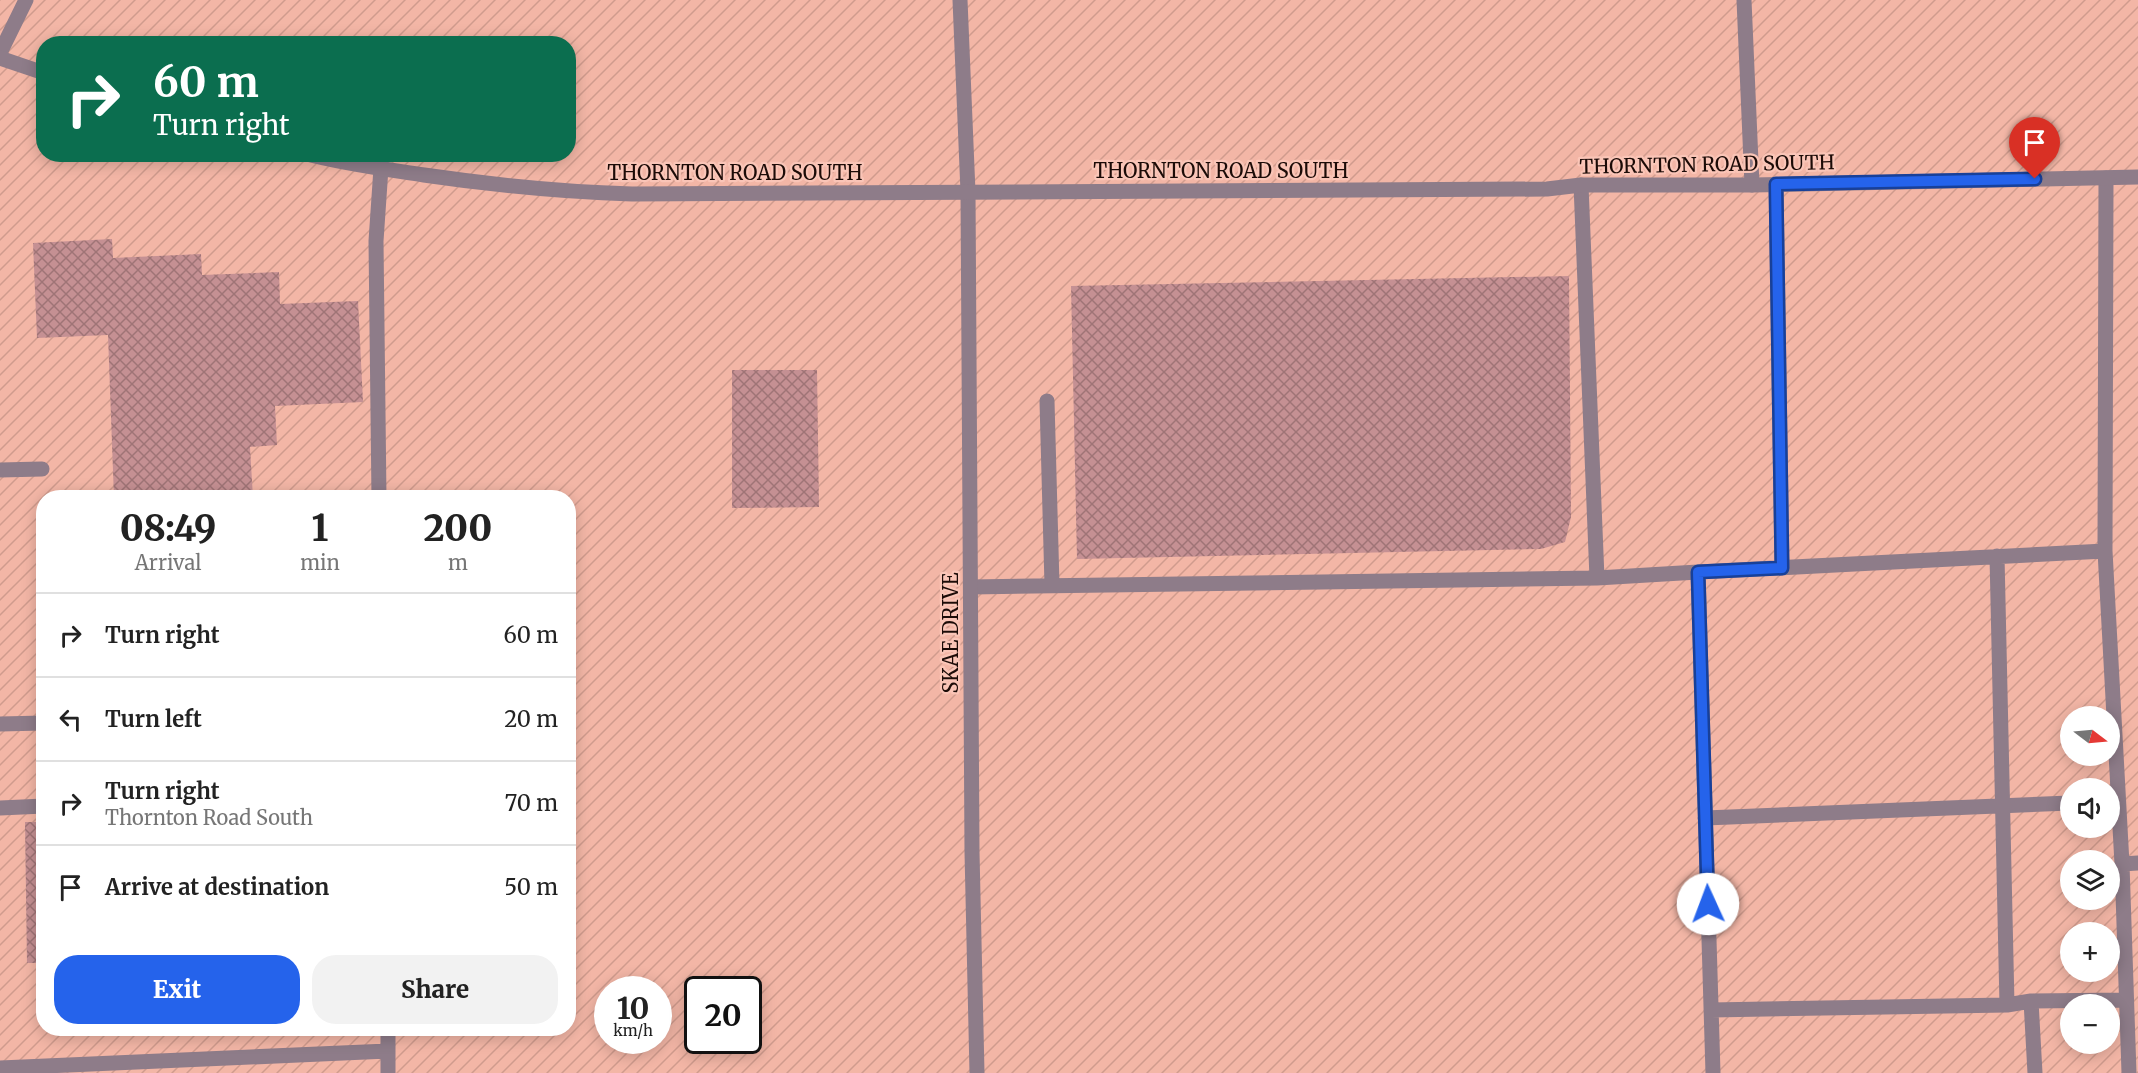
<!DOCTYPE html>
<meta charset="utf-8">
<style>
:root{--surface:#fff;--page:#f2f2f2;--text:#222;--muted:#767676;--line:#e0e0e0;--accent:#2563eb}
body{margin:0;font-family:Merriweather,serif;background:var(--page);color:var(--text);height:100vh;display:flex;flex-direction:column;font-size:22px;white-space:nowrap}
*{box-sizing:border-box;margin:0}
p{font-size:20px;color:var(--muted)}
.icon{flex:none;width:33px;height:33px;fill:none;stroke:currentColor;stroke-width:2;stroke-linecap:round;stroke-linejoin:round}
.map{position:relative;flex:1;overflow:hidden}
.details{position:absolute;left:36px;top:490px;width:540px;height:546px;display:flex;flex-direction:column;background:var(--surface);border-radius:24px;box-shadow:0 3px 15px #0003}
.details>*{flex:none}
.top-card{position:absolute;left:36px;top:36px;width:540px;height:126px;border-radius:24px;box-shadow:0 3px 15px #0003;background:#0b6e4f;color:#fff;overflow:hidden}
.needle{width:39px;rotate:106deg}
.controls{position:absolute;left:2060px;top:706px;display:grid;gap:12px}
.controls a{display:grid;place-items:center;width:60px;height:60px;border-radius:50%;background:var(--surface);box-shadow:0 3px 15px #0003;font-size:30px}
.speed{position:absolute;left:594px;top:976px;display:flex;gap:12px;font-size:30px;font-weight:700;text-align:center}
.speed>*{display:grid;place-content:center;width:78px;height:78px;border-radius:50%;background:var(--surface);box-shadow:0 3px 15px #0003;line-height:1}
.speed small{font-size:15px;font-weight:400}
.speed .limit{border:3px solid #111;border-radius:9px;background:#fff;color:#111}
.pin{position:absolute;display:grid;place-items:center;width:51px;height:51px;color:#fff;margin:-62px -26px;border-radius:50% 50% 50% 0;rotate:-45deg;box-shadow:0 0 6px #0007}
.pin .icon{rotate:45deg}
.me{position:absolute;width:66px;margin:-33px;rotate:358deg;stroke-linejoin:round;filter:drop-shadow(0 0 4px #0008)}
.turn{display:flex;align-items:center;gap:21px;height:126px;padding:0 18px;font-size:27px}
.turn .icon{width:78px;height:78px;stroke-width:2.5}
.turn b{display:block;font-size:42px;line-height:51px}
.eta{display:flex;justify-content:space-evenly;align-items:center;height:102px;text-align:center}
.eta b{font-size:36px;font-weight:800;line-height:42px}
.button{display:flex;gap:12px;margin-top:auto;padding:12px 18px}
.button a{flex:1;height:69px;border-radius:24px;background:var(--accent);color:#fff;font-size:24px;font-weight:800;line-height:69px;text-align:center}
.button a+a{background:var(--page);color:var(--text)}
ul{padding:0;list-style:none}
li{display:flex;align-items:center;gap:18px;height:84px;padding:0 18px;border-top:2px solid var(--line)}
li div{flex:1}
li b{display:block;font-size:22px}
li em{font-style:normal}
.map>svg:first-child{display:block}
.industrial{fill:url(#industrial-furrows);fill-rule:evenodd}
.building{fill:url(#building-cross-hatch)}
.lines{fill:none;stroke-linecap:round;stroke-linejoin:round}
.service{stroke:#8e7c89;stroke-width:15}
.minor{stroke:#8e7c89;stroke-width:15}
.tertiary{stroke:#8e7c89;stroke-width:15}
.route-casing{stroke:#184099;stroke-width:15}
.route{stroke:#2563eb;stroke-width:10}
.labels{text-anchor:middle;dominant-baseline:central;stroke-width:4.5;stroke-linejoin:round;paint-order:stroke}
.street-label{font-size:20px;fill:#1c0b07;stroke:#fac5b7}
</style>
<div class="map">
<svg width="2138" height="1073" viewBox="0 0 2138 1073">
<defs>
<pattern id="industrial-furrows" width="10" height="10" patternUnits="userSpaceOnUse" patternTransform="scale(1.5)"><rect width="10" height="10" fill="#f3b6a6"/><path d="M-1 1l2-2M0 10L10 0M9 11l2-2" fill="none" stroke="#d09b8d"/></pattern>
<pattern id="building-cross-hatch" width="8" height="8" patternUnits="userSpaceOnUse" patternTransform="scale(1.5)"><rect width="8" height="8" fill="#c59093"/><path d="M0 0l8 8M0 8l8-8" fill="none" stroke="#9f7476"/></pattern>
</defs>
<rect width="100%" height="100%" fill="#fac5b7"/>
<path class="industrial" d="M0,0H2138V1073H0ZM44,44H568V154H44ZM44,498H568V1029H44ZM2070,717H2109V756H2070ZM2070,789H2109V828H2070ZM2070,861H2109V900H2070ZM2070,933H2109V972H2070ZM608,990H658V1041H608ZM698,990H748V1041H698ZM2070,1005H2109V1044H2070Z"/>
<path class="building" d="M112,239L113,258L201,254L202,275L279,272L280,304L358,301L363,402L275,406L277,445L250,447L253,498H114L108,335L37,338L33,243Z
M1569,276L1571,517L1565,542L1541,549L1077,559L1071,286Z
M732,370H817L819,507L732,508Z
M38,594H44V692H41Z
M25,822H44V963H27Z"/>
<g class="lines">
<path class="service" d="M960,0L968,192
M1744,0L1752,185
M0,53L26,0
M1581,185L1597,578
M1776,185L1782,568
M1047,401L1052,585
M0,470L42,469
M379,498L376,241L381,168
M2105,551L2122,864L2138,863
M1997,556L2007,1005
M971,587L1597,578L1698,572
M0,724L44,723
M0,808L44,806
M1705,818L2070,803
M2122,864L2129,1073
M2031,1001L2035,1073
M1711,1010L2007,1005L2031,1001L2126,1000
M0,1068L388,1051V1029
M388,1073V1051
M1713,1073L1698,572L2105,551L2106,178"/>
<path class="minor" d="M968,192L972,852L977,1073"/>
<path class="tertiary" d="M0,58L44,73
M307,154C345,164 385,169 424,175C493,185 562,192 632,194L1547,189L1581,185H1752L2138,177"/>
</g>
<g class="lines">
<defs>
<path id="route" d="M1708,904L1698,572L1782,568L1776,184L2035,179"/>
</defs>
<use href="#route" class="route-casing"/>
<use href="#route" class="route"/>
</g>
<g class="labels">
<g class="street-label">
<text transform="translate(1707 164) rotate(-1)">THORNTON ROAD SOUTH</text>
<text x="1221" y="170">THORNTON ROAD SOUTH</text>
<text x="735" y="172">THORNTON ROAD SOUTH</text>
<text transform="translate(950 633) rotate(-90)">SKAE DRIVE</text>
</g>
</g>
</svg>
<div class="controls">
<a><svg class="needle" viewBox="-14 -14 28 28"><path d="M0-13l5 13h-10z" fill="#e53935"/><path d="M0 13l5-13h-10z" fill="#767676"/></svg></a>
<a><svg class="icon" aria-label="sound" viewBox="0 0 24 24"><path d="M4 9h4l5-4v14l-5-4H4zM17 9q2 3 0 6"/></svg></a>
<a><svg class="icon" aria-label="layers" viewBox="0 0 24 24"><path d="M12 4l9 5-9 5-9-5zM3 14l9 5 9-5"/></svg></a>
<a>+</a>
<a>−</a>
</div>
<div class="speed"><div>10<small>km/h</small></div><div class="limit">20</div></div>
<div class="pin" style="left:2035px;top:179px;background:#d93025"><svg class="icon" aria-label="arrive" viewBox="0 0 24 24"><path d="M6 21V4h12l-3 4 3 4H6"/></svg></div>
<svg class="me" style="left:1708px;top:904px" viewBox="-20 -20 40 40"><circle r="19" fill="#fff"/><path d="M0-13L10 11 0 6-10 11z" fill="#2563eb"/></svg>
<div class="top-card">
<div class="turn"><svg class="icon" aria-label="right" viewBox="0 0 24 24"><path d="M7 20v-9h11M14 6l5 5-5 5"/></svg><div><b>60 m</b>Turn right</div></div>
</div>
<section class="details">
<div class="eta">
<div><b>08:49</b><p>Arrival</p></div>
<div><b>1</b><p>min</p></div>
<div><b>200</b><p>m</p></div>
</div>
<ul>
<li><svg class="icon" aria-label="right" viewBox="0 0 24 24"><path d="M7 20v-9h11M14 6l5 5-5 5"/></svg><div><b>Turn right</b></div><em>60 m</em></li>
<li><svg class="icon" aria-label="left" viewBox="0 0 24 24"><path d="M17 20v-9H6M10 6l-5 5 5 5"/></svg><div><b>Turn left</b></div><em>20 m</em></li>
<li><svg class="icon" aria-label="right" viewBox="0 0 24 24"><path d="M7 20v-9h11M14 6l5 5-5 5"/></svg><div><b>Turn right</b><p>Thornton Road South</p></div><em>70 m</em></li>
<li><svg class="icon" aria-label="arrive" viewBox="0 0 24 24"><path d="M6 21V4h12l-3 4 3 4H6"/></svg><div><b>Arrive at destination</b></div><em>50 m</em></li>
</ul>
<div class="button"><a>Exit</a><a>Share</a></div>
</section>
</div>
